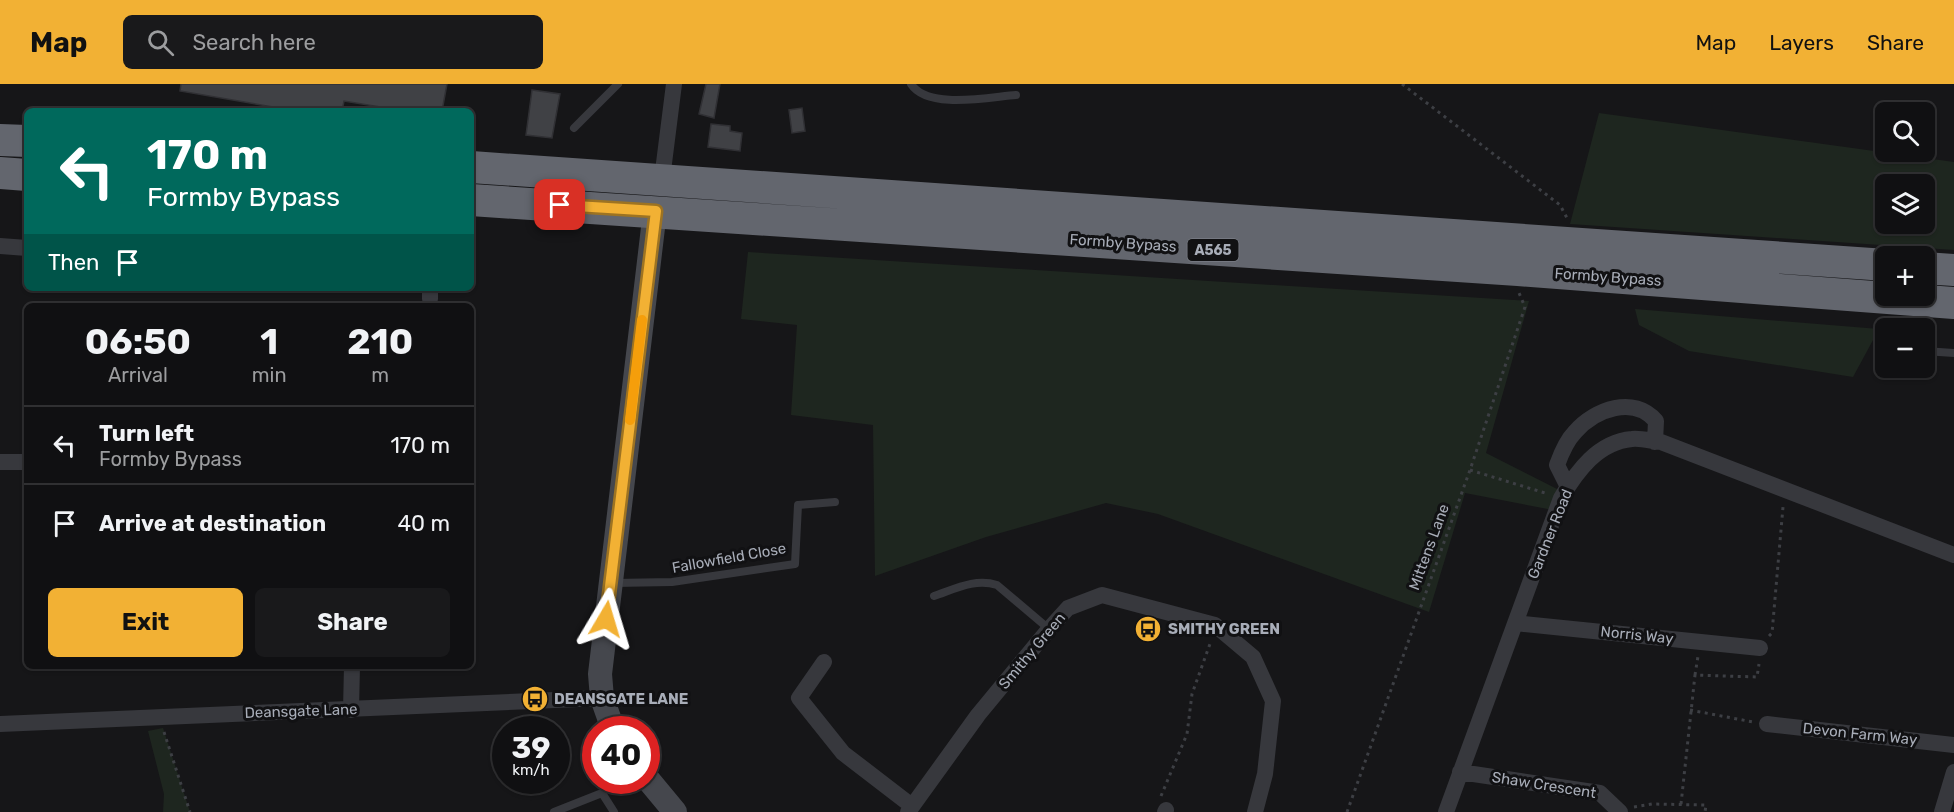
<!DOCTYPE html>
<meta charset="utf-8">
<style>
:root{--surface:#101012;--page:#19191b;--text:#f1f3f6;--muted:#9c9d9f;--line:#303032;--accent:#f2b134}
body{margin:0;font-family:Rubik,sans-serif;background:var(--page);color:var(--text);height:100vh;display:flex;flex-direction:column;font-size:22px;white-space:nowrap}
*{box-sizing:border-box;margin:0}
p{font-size:20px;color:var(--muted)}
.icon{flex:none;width:33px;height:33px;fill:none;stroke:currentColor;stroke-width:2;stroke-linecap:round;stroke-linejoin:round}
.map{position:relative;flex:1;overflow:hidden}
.details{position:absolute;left:24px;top:219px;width:450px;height:366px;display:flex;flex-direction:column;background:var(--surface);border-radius:9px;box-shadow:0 2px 4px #0004,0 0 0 2px var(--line)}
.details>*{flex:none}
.guide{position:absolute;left:24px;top:24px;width:450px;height:183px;border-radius:9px;box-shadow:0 2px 4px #0004,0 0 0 2px var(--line);background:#00695c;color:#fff;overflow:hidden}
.tools{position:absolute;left:1875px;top:18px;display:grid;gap:12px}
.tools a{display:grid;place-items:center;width:60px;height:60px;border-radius:9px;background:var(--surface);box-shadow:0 2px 4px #0004,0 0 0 2px var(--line);font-size:30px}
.speed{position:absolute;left:492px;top:632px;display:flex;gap:12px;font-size:30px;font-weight:700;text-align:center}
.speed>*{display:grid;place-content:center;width:78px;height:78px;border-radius:50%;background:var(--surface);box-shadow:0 2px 4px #0004,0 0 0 2px var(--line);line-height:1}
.speed small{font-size:15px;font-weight:400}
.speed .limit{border:9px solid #d22;background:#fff;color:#111}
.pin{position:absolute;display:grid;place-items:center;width:51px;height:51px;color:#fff;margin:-26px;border-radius:12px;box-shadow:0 3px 9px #0006}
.me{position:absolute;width:66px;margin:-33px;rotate:7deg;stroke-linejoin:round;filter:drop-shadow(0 0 4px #0008)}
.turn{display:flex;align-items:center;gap:21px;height:126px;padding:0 24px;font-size:27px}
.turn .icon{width:78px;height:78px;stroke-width:2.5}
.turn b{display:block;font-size:42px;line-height:51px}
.then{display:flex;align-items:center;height:57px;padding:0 24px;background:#0003;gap:12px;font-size:22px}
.eta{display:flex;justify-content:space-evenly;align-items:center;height:102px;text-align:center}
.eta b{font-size:36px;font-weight:700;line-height:42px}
.primary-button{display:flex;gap:12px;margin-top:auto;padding:12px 24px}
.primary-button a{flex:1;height:69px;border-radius:9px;background:var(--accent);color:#111;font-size:24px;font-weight:700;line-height:69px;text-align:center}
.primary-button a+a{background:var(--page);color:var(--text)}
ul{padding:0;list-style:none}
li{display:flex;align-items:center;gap:18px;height:78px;padding:0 24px;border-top:2px solid var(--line)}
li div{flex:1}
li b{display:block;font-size:22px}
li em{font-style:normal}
header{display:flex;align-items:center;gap:36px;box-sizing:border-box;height:84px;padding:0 30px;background:var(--accent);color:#111}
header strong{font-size:28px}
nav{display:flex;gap:33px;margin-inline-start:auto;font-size:21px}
.search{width:420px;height:54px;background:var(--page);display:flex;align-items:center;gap:15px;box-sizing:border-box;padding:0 21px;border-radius:9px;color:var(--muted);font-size:22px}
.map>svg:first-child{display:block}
.green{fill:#1e261f;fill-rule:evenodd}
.building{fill:#404145;stroke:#303034;stroke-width:1.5}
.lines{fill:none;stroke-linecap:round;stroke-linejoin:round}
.path{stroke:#3d3f44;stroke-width:3;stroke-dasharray:3 4.5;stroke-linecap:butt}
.lane{stroke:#37383d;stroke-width:8}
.street{stroke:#37383d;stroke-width:16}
.secondary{stroke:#45474d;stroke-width:24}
.highway{stroke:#63666e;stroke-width:32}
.route-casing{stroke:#9d7322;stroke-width:15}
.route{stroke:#f2b134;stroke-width:10}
.slow{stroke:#f59e0b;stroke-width:10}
.labels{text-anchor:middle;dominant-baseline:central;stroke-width:6;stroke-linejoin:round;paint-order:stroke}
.shield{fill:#111113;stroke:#7b7e86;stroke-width:1.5}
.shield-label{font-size:14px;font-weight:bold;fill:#a8adb8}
.street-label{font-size:15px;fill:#a8adb8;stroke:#111113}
.poi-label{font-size:15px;font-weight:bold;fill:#a8adb8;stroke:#111113;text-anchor:start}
</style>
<header>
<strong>Map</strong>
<div class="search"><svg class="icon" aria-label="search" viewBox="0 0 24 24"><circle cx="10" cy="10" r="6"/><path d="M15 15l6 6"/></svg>Search here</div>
<nav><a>Map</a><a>Layers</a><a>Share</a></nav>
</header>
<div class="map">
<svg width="1954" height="728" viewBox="0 0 1954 728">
<rect width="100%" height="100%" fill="#161618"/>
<path class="green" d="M1599,29L1954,78V166L1570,140ZM1886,100H1924V140H1886Z
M748,168L1529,217L1486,369L1561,407L1553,426L1465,409L1429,528L1158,430L1106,419L986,453L875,492L873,341L791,331L797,241L741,235Z
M1635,225L1879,245L1853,293L1689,267L1639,241Z
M163,644L190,728H163L164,710L148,647Z"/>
<path class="building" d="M181,0H447L442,27H405L344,17L342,27H296L180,7Z
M706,0H720L714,34L699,30Z
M532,6L560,10L552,54L526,51Z
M802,24L805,47L792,49L789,26Z
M711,40L730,42V47L742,49L740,67L708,63Z"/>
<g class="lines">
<path class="path" d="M1402,0L1560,121L1567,134
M1470,386L1545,409
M1769,552L1772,549L1783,423
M1695,591L1698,572
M1690,626L1753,638
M164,648L190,728
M1161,712L1187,650L1192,610L1211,557
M1681,720L1695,591L1757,593L1759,580
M1634,723L1652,720L1706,721L1705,728
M1347,728L1470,386L1525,223L1519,209"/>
<path class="lane" d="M911,0C928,26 989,13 1016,11
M574,44L618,0
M1924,267L1954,269
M614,499L672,498L795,480L798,421L835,418
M934,512C955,505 975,494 997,501L1049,545
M554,728L602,709L614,728"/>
<path class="street" d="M662,95L674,0
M0,162L27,164
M430,215V204
M0,378H27
M1568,403L1557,381C1561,370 1567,356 1575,348C1595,325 1634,311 1656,337L1655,358
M1515,539L1760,564
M824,578L799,614L843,669L912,722
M351,626L352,582
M0,640L602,614
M1767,640L1954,661
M1460,688L1600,709L1620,728
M908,728L978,631L1049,545L1068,524L1102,511L1215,541L1253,573L1273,617L1265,690L1255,728
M1165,728L1166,726
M1446,728L1561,414C1577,387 1598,358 1632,355C1641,354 1651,357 1661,358L1954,471
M1942,728L1954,688"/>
<path class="secondary" d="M613,645L602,614L600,590L655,127
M646,693L675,728"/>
<path class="highway" d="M0,56L27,57
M471,83L1886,181
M0,89L27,91
M471,116L1518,186L1954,219
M1924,184L1954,186"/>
</g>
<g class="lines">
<defs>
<path id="route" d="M560,121L656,127L606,535"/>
</defs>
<use href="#route" class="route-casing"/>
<use href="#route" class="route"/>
<path class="slow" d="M630,336L642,236"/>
</g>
<defs>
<symbol id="bus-disc" viewBox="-11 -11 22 22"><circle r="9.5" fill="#f2b134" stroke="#111113"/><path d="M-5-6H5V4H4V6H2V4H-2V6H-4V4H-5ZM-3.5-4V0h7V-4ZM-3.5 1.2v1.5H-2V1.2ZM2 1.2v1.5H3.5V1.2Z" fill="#111"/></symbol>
</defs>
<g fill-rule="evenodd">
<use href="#bus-disc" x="1133" y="530" width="30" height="30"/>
<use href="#bus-disc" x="520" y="600" width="30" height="30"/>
</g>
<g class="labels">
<rect class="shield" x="1187.5" y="155" width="51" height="22" rx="4.5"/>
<g class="shield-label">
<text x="1213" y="166">A565</text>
</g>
<g class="street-label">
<text transform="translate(1123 159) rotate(4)">Formby Bypass</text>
<text transform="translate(1608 193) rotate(4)">Formby Bypass</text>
<text transform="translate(1550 450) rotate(-68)">Gardner Road</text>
<text transform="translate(1429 463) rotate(-70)">Mittens Lane</text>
<text transform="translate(729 474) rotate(-10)">Fallowfield Close</text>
<text transform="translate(1637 551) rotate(6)">Norris Way</text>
<text transform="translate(1032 567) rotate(-50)">Smithy Green</text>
<text transform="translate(301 627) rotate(-2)">Deansgate Lane</text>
<text transform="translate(1860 650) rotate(6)">Devon Farm Way</text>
<text transform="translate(1544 701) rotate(9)">Shaw Crescent</text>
</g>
<g class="poi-label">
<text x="1168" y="545">SMITHY GREEN</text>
<text x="554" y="615">DEANSGATE LANE</text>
</g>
</g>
</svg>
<div class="tools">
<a><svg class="icon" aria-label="search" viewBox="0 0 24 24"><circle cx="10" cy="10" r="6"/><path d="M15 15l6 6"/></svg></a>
<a><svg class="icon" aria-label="layers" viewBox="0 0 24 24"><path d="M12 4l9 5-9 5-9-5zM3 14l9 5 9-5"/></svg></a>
<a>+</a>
<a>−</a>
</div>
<div class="speed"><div>39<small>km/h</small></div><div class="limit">40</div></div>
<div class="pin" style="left:560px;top:121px;background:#d93025"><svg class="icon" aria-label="arrive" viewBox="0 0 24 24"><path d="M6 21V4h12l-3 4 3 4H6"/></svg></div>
<svg class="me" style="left:606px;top:535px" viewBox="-20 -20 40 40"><path d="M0-17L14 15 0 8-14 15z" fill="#f2b134" stroke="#fff" stroke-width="4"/></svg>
<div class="guide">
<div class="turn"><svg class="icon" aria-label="left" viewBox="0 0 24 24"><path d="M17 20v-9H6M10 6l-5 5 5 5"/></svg><div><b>170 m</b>Formby Bypass</div></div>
<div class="then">Then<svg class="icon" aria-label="arrive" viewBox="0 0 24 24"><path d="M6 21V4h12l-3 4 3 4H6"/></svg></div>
</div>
<section class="details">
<div class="eta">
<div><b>06:50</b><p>Arrival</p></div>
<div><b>1</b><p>min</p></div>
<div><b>210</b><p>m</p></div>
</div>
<ul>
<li><svg class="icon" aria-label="left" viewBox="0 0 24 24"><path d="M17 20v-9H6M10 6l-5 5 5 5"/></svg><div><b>Turn left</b><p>Formby Bypass</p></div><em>170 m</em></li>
<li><svg class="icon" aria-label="arrive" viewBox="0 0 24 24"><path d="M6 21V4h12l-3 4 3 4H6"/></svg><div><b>Arrive at destination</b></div><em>40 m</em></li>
</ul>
<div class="primary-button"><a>Exit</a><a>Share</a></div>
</section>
</div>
